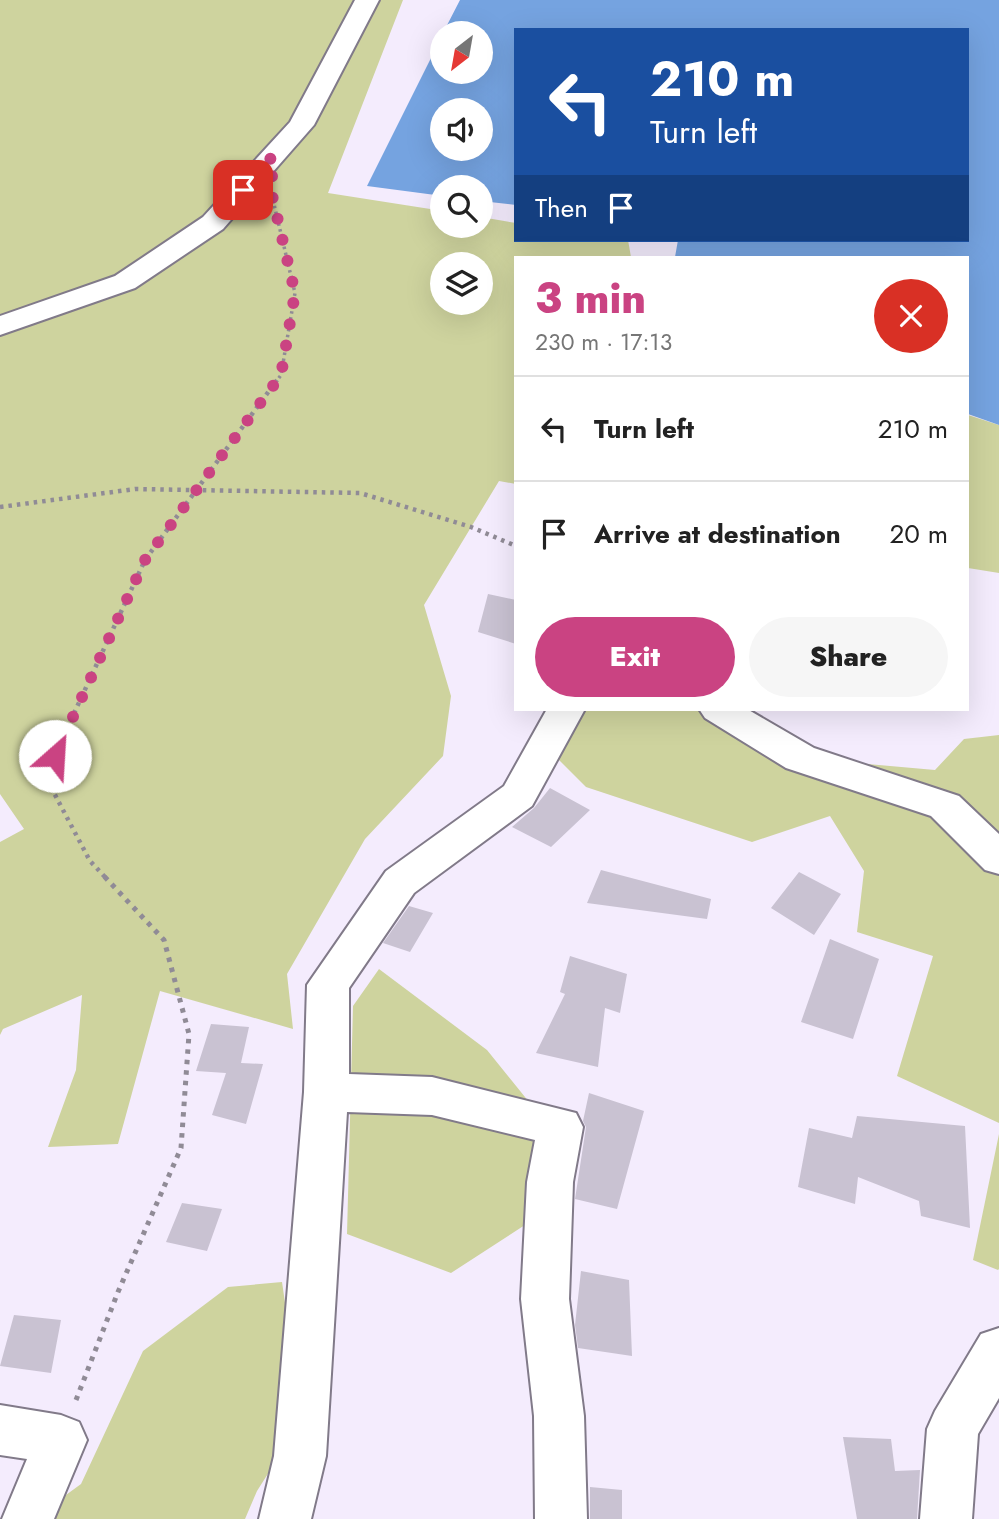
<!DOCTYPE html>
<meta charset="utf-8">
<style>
:root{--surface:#fff;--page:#f6f6f6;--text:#222;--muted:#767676;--line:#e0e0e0;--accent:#ca4382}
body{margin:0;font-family:Jost,sans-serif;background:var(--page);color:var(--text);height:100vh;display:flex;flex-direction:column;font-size:26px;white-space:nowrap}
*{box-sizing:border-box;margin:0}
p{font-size:23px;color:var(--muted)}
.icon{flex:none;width:38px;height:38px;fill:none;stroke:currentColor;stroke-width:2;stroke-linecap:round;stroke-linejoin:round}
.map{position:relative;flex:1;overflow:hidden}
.sheet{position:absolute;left:514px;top:256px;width:455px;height:455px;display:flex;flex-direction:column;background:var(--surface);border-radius:0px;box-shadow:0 7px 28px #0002}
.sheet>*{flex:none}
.top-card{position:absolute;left:514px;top:28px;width:455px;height:214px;border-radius:0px;box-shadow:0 7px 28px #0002;background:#1a4fa0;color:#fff;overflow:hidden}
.needle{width:46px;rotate:211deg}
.fabs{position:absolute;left:430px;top:21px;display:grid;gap:14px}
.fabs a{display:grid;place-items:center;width:63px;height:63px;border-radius:50%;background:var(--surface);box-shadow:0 7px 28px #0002;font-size:35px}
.pin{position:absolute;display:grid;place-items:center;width:60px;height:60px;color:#fff;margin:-30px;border-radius:14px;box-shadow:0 4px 10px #0006}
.me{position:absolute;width:77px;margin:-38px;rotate:26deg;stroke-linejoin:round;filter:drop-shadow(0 0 5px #0008)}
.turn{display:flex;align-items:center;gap:24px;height:147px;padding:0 21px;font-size:32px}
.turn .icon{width:91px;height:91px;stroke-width:2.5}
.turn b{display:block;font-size:49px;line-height:60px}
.then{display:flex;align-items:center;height:66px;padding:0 21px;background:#0003;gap:14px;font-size:26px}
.round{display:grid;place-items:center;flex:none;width:74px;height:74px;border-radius:37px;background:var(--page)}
.head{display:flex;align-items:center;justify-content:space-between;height:119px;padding:0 21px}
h1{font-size:42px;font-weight:800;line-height:52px;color:var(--accent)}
.action{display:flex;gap:14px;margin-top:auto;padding:14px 21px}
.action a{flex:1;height:80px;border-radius:42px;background:var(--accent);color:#fff;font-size:28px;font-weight:800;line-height:80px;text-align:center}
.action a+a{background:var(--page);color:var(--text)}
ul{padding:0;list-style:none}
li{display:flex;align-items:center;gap:21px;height:105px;padding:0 21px;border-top:2px solid var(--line)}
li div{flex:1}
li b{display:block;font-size:26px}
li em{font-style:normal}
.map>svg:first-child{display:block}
.green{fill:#ced39e;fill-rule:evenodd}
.water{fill:#75a3e0;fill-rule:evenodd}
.building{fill:#c9c2d2}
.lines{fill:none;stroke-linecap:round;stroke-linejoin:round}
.minor-casing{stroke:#817a89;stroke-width:4}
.path-far2{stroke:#908b96;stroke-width:3.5;stroke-dasharray:2.5 3.5;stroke-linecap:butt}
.path-far1{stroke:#908b96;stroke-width:4.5;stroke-dasharray:3.5 5;stroke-linecap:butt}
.path{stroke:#908b96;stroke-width:5;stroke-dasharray:4.5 6;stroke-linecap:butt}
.minor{fill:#fff;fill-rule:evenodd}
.route{stroke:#ca4382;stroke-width:12;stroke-dasharray:0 21.6}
</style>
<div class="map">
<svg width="999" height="1519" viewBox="0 0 999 1519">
<rect width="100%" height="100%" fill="#f4ecfd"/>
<path class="green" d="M0,0H403L328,193L443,211V226H481V217L516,223V240H628L631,257H516V484L499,481L424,605L451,696L443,756L365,839L287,974L293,1029L160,991L118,1144L48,1147L76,1070L82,995L3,1029L0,1035V842L24,829L0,794ZM443,264H481V303H443Z
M968,415L999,425V573L968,568Z
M566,709H718L800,758L935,770L964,739L999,735V1123L897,1076L933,956L857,932L864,871L830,816L752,842L586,787L545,746Z
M379,969L487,1050L546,1123L528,1223L451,1273L347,1234L353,1006Z
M999,1134V1269L998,1270L973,1260Z
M282,1282L302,1420L257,1491L245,1519H33L81,1484L143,1351L228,1287Z"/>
<path class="water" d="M460,0H999V425L968,414V257H675L678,240H968V30H516V205L481,201V187H443V196L367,186L443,34V72H481V33H443ZM443,110H481V149H443Z"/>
<path class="building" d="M488,594L516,600V644L478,632Z
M550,788L590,810L551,847L512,827L534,808Z
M601,870L711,899L707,919L587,903Z
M799,872L841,894L814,935L771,908Z
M409,906L433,913L410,952L383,943Z
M830,939L879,959L853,1039L801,1022Z
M570,956L627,974L620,1013L605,1008L598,1067L536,1053L565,994L560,992Z
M211,1024L249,1027L241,1063L263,1064L246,1124L212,1115L226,1073L196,1071Z
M589,1093L644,1111L617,1209L575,1199L586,1127L583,1121Z
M857,1116L965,1126L970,1228L921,1216L919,1201L858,1177L855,1204L798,1187L809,1128L852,1138Z
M182,1203L222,1209L207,1251L166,1242Z
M581,1271L629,1280L632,1356L578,1348L575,1325Z
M14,1315L61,1320L51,1373L0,1366Z
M843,1437L891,1439L895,1471L920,1470L917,1519H857Z
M590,1487L622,1490V1519H590Z"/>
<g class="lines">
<defs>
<path id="minor" d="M355,0H379L314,125L223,229L135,288L0,335V316L115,276L203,217L290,122Z
M547,709H585L532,806L414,893L349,988V1074L432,1077L576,1113L583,1127L573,1182L569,1299L584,1416L587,1519H535L534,1416L521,1299L527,1182L535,1140L432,1115L347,1112L326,1456L311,1519H259L274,1456L304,1092L307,985L386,871L504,786Z
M699,709H747L814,748L959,796L999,834V874L985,870L931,816L786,768L705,718Z
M999,1328V1398L978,1434L972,1519H920L927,1429L935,1411L981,1334Z
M0,1405L61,1415L79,1422L87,1440L54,1519H2L27,1459L0,1455Z"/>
</defs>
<use href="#minor" class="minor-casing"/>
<path class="path-far2" d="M273,200L295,293L281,375L276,382"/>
<path class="path-far1" d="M0,507L135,489L360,493L471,527L516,546
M105,877L90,861L45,776L145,560L277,380"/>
<path class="path" d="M76,1400L118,1292L181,1148L189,1034L164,940L103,875"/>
<use href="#minor" class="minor"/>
</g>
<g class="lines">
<path class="route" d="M55,756L145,560L281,375L295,293L272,195V157L243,190"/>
</g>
</svg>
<div class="fabs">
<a><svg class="needle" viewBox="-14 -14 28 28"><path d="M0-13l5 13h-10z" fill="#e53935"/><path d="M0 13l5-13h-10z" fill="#767676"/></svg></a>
<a><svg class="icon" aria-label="sound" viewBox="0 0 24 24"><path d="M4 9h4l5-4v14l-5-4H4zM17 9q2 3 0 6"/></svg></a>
<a><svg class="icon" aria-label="search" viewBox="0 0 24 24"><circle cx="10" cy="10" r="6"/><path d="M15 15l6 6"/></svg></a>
<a><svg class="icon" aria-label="layers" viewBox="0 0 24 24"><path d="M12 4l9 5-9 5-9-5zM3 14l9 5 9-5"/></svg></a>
</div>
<div class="pin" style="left:243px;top:190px;background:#d93025"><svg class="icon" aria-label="arrive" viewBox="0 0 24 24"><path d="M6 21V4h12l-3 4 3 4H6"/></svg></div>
<svg class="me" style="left:55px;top:756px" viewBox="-20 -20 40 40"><circle r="19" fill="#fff"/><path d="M0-13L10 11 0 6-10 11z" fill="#ca4382"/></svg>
<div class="top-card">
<div class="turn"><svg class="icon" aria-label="left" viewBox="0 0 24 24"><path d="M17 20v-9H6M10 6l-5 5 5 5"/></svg><div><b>210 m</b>Turn left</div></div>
<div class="then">Then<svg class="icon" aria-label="arrive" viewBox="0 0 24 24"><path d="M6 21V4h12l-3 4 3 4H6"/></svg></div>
</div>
<section class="sheet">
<div class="head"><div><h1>3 min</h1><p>230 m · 17:13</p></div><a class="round" style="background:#d93025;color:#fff"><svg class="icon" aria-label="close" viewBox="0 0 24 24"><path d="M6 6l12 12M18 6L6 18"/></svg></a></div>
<ul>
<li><svg class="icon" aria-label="left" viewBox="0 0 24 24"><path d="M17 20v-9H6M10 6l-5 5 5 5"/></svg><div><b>Turn left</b></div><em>210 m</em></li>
<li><svg class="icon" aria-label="arrive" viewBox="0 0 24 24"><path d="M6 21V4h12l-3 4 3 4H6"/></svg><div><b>Arrive at destination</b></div><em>20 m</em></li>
</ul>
<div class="action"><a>Exit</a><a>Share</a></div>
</section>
</div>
